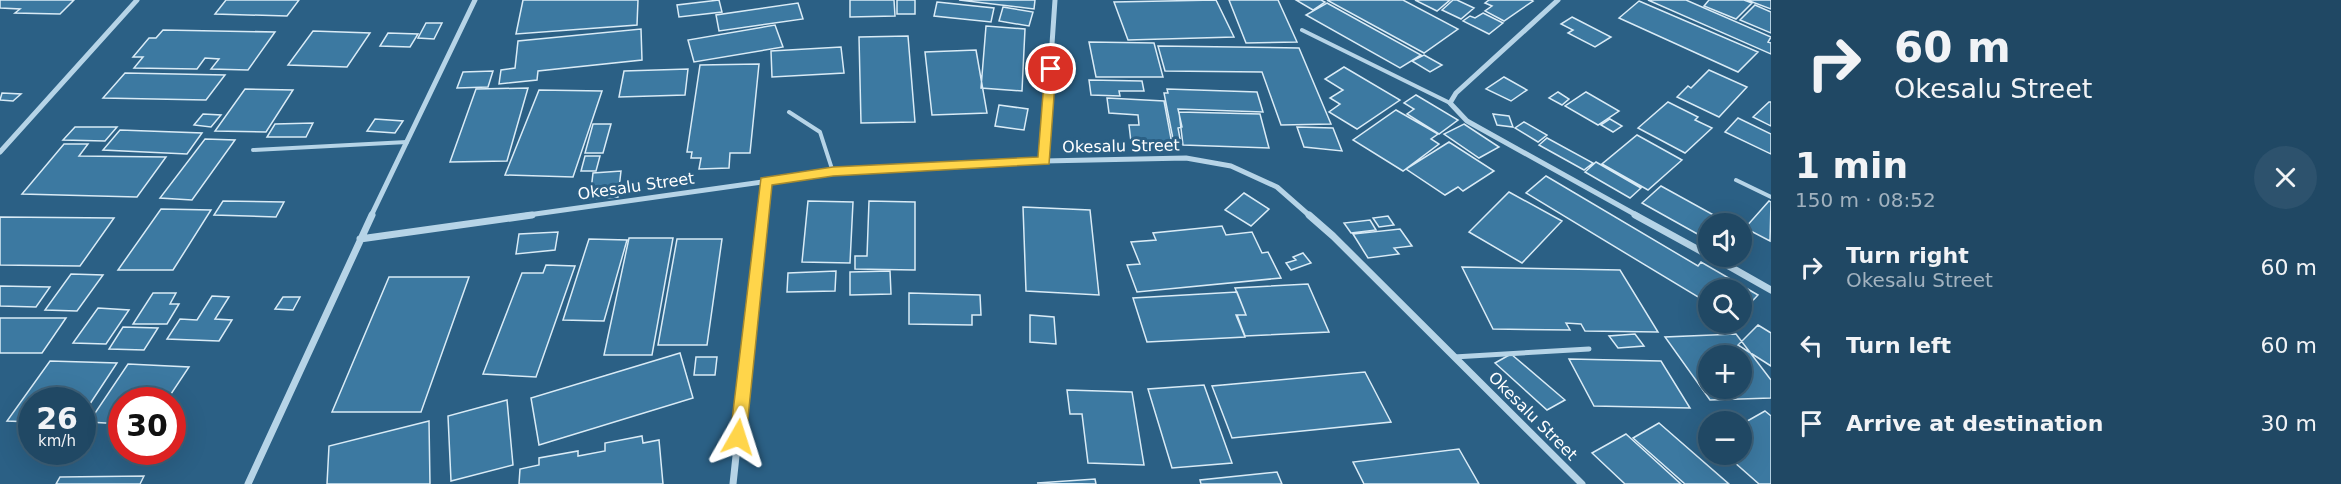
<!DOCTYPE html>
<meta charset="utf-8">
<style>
:root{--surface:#204864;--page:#2d526d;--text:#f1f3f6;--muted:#a2b2bf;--line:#3d6078}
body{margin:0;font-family:"DejaVu Sans",sans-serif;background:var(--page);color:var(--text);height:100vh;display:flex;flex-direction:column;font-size:22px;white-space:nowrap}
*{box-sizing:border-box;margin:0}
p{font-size:20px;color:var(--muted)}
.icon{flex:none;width:33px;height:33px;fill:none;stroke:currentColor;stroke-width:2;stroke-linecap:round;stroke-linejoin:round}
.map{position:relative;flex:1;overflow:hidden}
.side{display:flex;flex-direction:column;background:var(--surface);width:570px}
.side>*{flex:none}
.guide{background:#204864;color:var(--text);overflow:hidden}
.controls{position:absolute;left:1698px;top:213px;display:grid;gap:12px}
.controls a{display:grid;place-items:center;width:54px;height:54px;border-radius:50%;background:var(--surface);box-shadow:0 6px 24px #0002,0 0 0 2px var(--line);font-size:30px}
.speed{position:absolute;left:18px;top:387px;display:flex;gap:12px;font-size:30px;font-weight:700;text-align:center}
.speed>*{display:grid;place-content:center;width:78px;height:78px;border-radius:50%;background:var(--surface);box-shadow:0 6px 24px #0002,0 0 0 2px var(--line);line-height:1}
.speed small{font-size:15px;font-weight:400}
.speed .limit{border:9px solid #d22;background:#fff;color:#111}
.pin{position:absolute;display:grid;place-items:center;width:51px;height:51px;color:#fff;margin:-26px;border:3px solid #fff;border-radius:50%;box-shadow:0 2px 6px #0007}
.me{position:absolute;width:66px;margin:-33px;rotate:6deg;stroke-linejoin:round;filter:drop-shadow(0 0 4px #0008)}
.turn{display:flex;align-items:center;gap:21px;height:126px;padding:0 24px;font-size:27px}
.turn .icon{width:78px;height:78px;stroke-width:2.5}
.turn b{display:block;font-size:42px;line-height:51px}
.round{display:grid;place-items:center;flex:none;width:63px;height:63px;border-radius:32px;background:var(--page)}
.head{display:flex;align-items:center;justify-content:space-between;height:102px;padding:0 24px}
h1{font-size:36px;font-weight:700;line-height:45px}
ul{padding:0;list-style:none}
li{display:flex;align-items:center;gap:18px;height:78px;padding:0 24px}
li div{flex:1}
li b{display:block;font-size:22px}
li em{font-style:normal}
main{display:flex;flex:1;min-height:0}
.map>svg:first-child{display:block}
.building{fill:#3c79a1;stroke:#d9ebf6;stroke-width:1.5;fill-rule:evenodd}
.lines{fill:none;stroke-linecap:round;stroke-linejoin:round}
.service-far1{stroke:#b6d4e7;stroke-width:4}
.service{stroke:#b6d4e7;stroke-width:5}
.minor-far1{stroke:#b6d4e7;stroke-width:5}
.minor{stroke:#b6d4e7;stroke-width:7}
.route{fill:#ffd54a;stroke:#a68a30;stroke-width:1.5}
.labels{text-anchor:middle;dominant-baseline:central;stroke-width:6;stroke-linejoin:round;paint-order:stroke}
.street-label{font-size:16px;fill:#fff;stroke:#2b6085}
</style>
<main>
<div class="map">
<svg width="1771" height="484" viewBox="0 0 1771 484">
<rect width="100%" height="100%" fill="#2b6085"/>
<path class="building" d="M0,0H74L60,14L15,13L20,9L0,8Z
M226,0H299L287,16L215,14Z
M523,0H638L637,25L516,34Z
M719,0L722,12L679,17L677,5Z
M850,0H894L895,16L850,17Z
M897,0H915V14H897Z
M959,0H1035L1034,9Z
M1216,0L1234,37L1128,40L1114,2Z
M1229,0H1278L1297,42L1246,43Z
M1296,0H1321L1325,2L1313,10Z
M1327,0H1403L1458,29L1424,53Z
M1415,0H1450L1437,11Z
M1453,0H1457L1474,8L1461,19L1442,10Z
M1489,0H1531L1533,1L1504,21L1485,11L1492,6L1485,3Z
M1648,0H1686L1771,37L1768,42L1771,43V54Z
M1709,0H1744L1752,3L1736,19L1704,6Z
M1747,0H1771V9Z
M1639,1L1758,52L1738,72L1619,18Z
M937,2L994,8L991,22L934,16Z
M798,3L803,19L719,31L716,15Z
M1327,3L1421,55L1400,68L1306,15Z
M1755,5L1771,12V33L1740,20Z
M1003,7L1033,12L1029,26L999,21Z
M1483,13L1503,23L1489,34L1463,21L1470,16L1475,18Z
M1572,17L1611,37L1595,47L1568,33L1573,30L1561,24Z
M426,23H442L434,39L418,38Z
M775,25L783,47L694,62L688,40Z
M986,26L1025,29L1022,91L981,88Z
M641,29L642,60L538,71L537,80L499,84L501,70L515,68L518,41Z
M163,30L275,32L248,70L211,69L219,59L205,58L197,69L134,68L143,57H133L149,38H156Z
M313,31L370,33L347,67L288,65Z
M388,33L418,34L410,47L380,46Z
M908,36L915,122L861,123L859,37Z
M1089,42L1154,43L1163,77H1096Z
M1158,46L1299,48L1331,124L1281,125L1262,72L1165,71Z
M841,47L844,73L772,77L771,51Z
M976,50L987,113L932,115L925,52Z
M1424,55L1442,65L1430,72L1412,61Z
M759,64L750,153H730L729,168L699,169L701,158H691L692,152H687L700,65Z
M1344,67L1400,100L1357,129L1329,112L1340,104L1330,98L1343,90L1325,79Z
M688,69L685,95L619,97L624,71Z
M1709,70L1747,87L1719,117L1677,97L1688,86L1691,88Z
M493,71L488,87L457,88L463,72Z
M125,73L225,75L206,100L103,98Z
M1504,77L1527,90L1511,101L1486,89Z
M1089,80L1142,81L1144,91H1119L1120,96L1091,95Z
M528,88L507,161L450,162L476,89Z
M245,89L293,90L266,132L215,131Z
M1167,89L1257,92L1263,112L1178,109L1182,127L1178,128L1181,144H1174L1164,93H1168Z
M539,90L602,91L573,177L505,175Z
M1558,92L1569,99L1562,105L1549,98Z
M1586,92L1619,111L1598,125L1565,106Z
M2,93L21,94L13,101L0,100Z
M1416,95L1458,120L1439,134L1407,114L1414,109L1404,103Z
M1107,98L1164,101L1172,144L1131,142L1129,125H1139L1138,115L1109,113Z
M1668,102L1698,117L1695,120L1712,128L1685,153L1638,128Z
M1769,102H1771V126L1753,117Z
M999,105L1028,109L1024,130L995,126Z
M1396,110L1438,134L1431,139L1439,144L1403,171L1353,140Z
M1179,112L1260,114L1269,148L1183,145Z
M203,114L221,115L211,127L194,125Z
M1493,114L1509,116L1513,127L1497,125Z
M1738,118L1771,134V154L1725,132Z
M375,119L403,121L395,133L367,131Z
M1610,119L1622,126L1613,132L1601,125Z
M1524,122L1547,135L1538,142L1515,128Z
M313,123L306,137H267L275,124Z
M593,124H611L603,153H585Z
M1464,124L1499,147L1479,158L1444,134Z
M75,127H117L105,141L63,140Z
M1297,127L1333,128L1342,151L1304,147Z
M120,130L202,133L187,154L103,150Z
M1637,135L1682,160L1648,190L1602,164Z
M1547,138L1593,163L1584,170L1539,145Z
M205,139L235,140L192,200L160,198Z
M1449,142L1494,171L1463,191L1458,187L1445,195L1406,169Z
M64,144H88L79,156L166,157L137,197L22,194Z
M585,156H600L596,171H581Z
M1596,162L1641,188L1630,198L1585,172Z
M621,171L618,197L590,199L593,173Z
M1546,176L1698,266L1701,262L1758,295L1742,312V290H1708V303L1526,193Z
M1661,186L1719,218L1714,224H1708V229L1701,236L1642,203Z
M1509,192L1562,221L1522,263L1469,232Z
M1244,193L1269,209L1251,226L1225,210Z
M223,201L284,202L276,217L214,215Z
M808,201L853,202L850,263L802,262Z
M869,201L915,202V270L855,269V256H867Z
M1769,201L1771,202L1770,241L1745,228Z
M1023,207L1090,210L1099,295L1026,291Z
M161,209L211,210L173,270H118Z
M1388,216L1394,225L1379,227L1373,218Z
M0,217L114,218L80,266L0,265Z
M1370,220L1376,230L1351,233L1344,223Z
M1222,226L1226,235L1252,232L1262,253L1268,252L1281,278L1137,292L1127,265L1140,264L1131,242L1156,240L1153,233Z
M1400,229L1412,246L1394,248L1399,254L1368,258L1353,234Z
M558,232L555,250L516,254L519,234Z
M629,238H673L652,355H604Z
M589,239L627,240L604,321L563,320Z
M677,239H722L707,345H658Z
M1303,253L1311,263L1291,270L1286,263L1296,260L1293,257Z
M546,265L575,266L536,377L483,374L522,273H543Z
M1462,267L1620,270L1658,332L1585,331L1581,324L1566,323L1570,330L1493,329Z
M836,271L835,291L787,292L788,273Z
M890,271L891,294L850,295V272Z
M71,274L103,275L77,311L45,310Z
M389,277H469L421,412H332Z
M1308,284L1329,332L1245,336L1237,315H1246L1235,288Z
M0,286L50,287L36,307L0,306Z
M1237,292L1246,315H1236L1245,337L1147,342L1133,298Z
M153,293H176L170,304H179L167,324H133Z
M909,293L980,295L981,315H972V325L909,324Z
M212,296L229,297L215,319L232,320L219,341L167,339L180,319L197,320Z
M283,297H300L293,310L275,309Z
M98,308L129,310L106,344L73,343Z
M1030,315L1054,317L1056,344L1030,342Z
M0,318H66L42,353H0Z
M1758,325L1771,333V366L1738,345Z
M123,327L158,328L144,350L109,349Z
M1635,334L1644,346L1618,348L1609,336Z
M1736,334L1771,380V398L1710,400L1665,337ZM1708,356H1742V388H1708Z
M680,353L693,398L539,445L531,398Z
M1511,354L1565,400L1547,410L1495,363Z
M696,357H717L715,375H694Z
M1569,359L1661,361L1690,408L1594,406Z
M50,361L117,363L82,416V400H32V422L7,421Z
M128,364L189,367L167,400H122V424L89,422Z
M1365,372L1391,422L1232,438L1212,386Z
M1204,385L1232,463L1172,468L1148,389Z
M1067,390L1132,392L1144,465L1088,463L1082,414H1070Z
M507,400L513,465L451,481L448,416Z
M1765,411L1771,416V484H1759L1725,454H1742V424Z
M429,421L430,484H327L329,446Z
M1659,423L1729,484H1685L1633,438Z
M1626,434L1681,484H1625L1592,453Z
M642,436L643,443L659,440L663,484H519L520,469L539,465V458L578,451V456L605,451V443Z
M1459,449L1479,484H1364L1353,462Z
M1277,472L1282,484H1201L1200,480Z
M144,476L140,484H56L60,477Z
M1095,479L1096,484L1037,483Z"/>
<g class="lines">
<path class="service-far1" d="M1302,30L1450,103
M789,112L820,132L833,172
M253,150L407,142
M1736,180L1771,197"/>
<path class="service" d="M1454,357L1589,349"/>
<path class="minor-far1" d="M1558,0L1456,93L1450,103L1467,121L1638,216
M0,152L137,0
M1044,161L1055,0
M371,216L475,0
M521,216L833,172L1044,161L1186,158L1231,166L1277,187L1310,216
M762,216L766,181"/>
<path class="minor" d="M1309,215L1333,236L1582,484
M1635,215L1708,255
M360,239L532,215
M1711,256L1771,290
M248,484L372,215
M733,484L762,215"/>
</g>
<path class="route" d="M1051,65L1056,69L1049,164L833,176L772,185L746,437L743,442L738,445L732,442L730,437L761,178L833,167L1038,157L1045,69Z"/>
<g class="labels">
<g class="street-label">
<text transform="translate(1121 146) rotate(-1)">Okesalu Street</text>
<text transform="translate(636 186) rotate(-8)">Okesalu Street</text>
<text transform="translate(1533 416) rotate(45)">Okesalu Street</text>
</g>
</g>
</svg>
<div class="controls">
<a><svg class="icon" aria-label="sound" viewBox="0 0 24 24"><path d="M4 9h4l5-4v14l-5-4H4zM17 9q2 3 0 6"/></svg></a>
<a><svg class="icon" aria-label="search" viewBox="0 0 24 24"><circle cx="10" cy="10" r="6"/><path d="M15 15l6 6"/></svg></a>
<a>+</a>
<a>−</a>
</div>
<div class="speed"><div>26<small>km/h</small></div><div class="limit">30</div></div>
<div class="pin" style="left:1051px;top:69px;background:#d93025"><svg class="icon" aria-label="arrive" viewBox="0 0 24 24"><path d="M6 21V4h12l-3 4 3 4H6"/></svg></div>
<svg class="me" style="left:738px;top:437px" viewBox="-20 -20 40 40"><path d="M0-17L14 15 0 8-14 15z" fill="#ffd54a" stroke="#fff" stroke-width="4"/></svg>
</div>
<section class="side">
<div class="guide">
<div class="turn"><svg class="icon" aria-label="right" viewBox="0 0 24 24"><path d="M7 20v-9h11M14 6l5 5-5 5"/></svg><div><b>60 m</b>Okesalu Street</div></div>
</div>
<div class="head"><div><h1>1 min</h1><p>150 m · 08:52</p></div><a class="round"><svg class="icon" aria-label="close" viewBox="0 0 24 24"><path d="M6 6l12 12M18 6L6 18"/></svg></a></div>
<ul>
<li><svg class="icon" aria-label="right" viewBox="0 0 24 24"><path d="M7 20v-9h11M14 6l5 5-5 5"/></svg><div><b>Turn right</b><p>Okesalu Street</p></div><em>60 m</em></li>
<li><svg class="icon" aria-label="left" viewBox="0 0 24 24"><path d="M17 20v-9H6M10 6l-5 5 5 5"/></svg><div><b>Turn left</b></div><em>60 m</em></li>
<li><svg class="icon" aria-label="arrive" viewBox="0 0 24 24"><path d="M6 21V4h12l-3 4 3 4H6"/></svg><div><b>Arrive at destination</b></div><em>30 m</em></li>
</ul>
</section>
</main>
